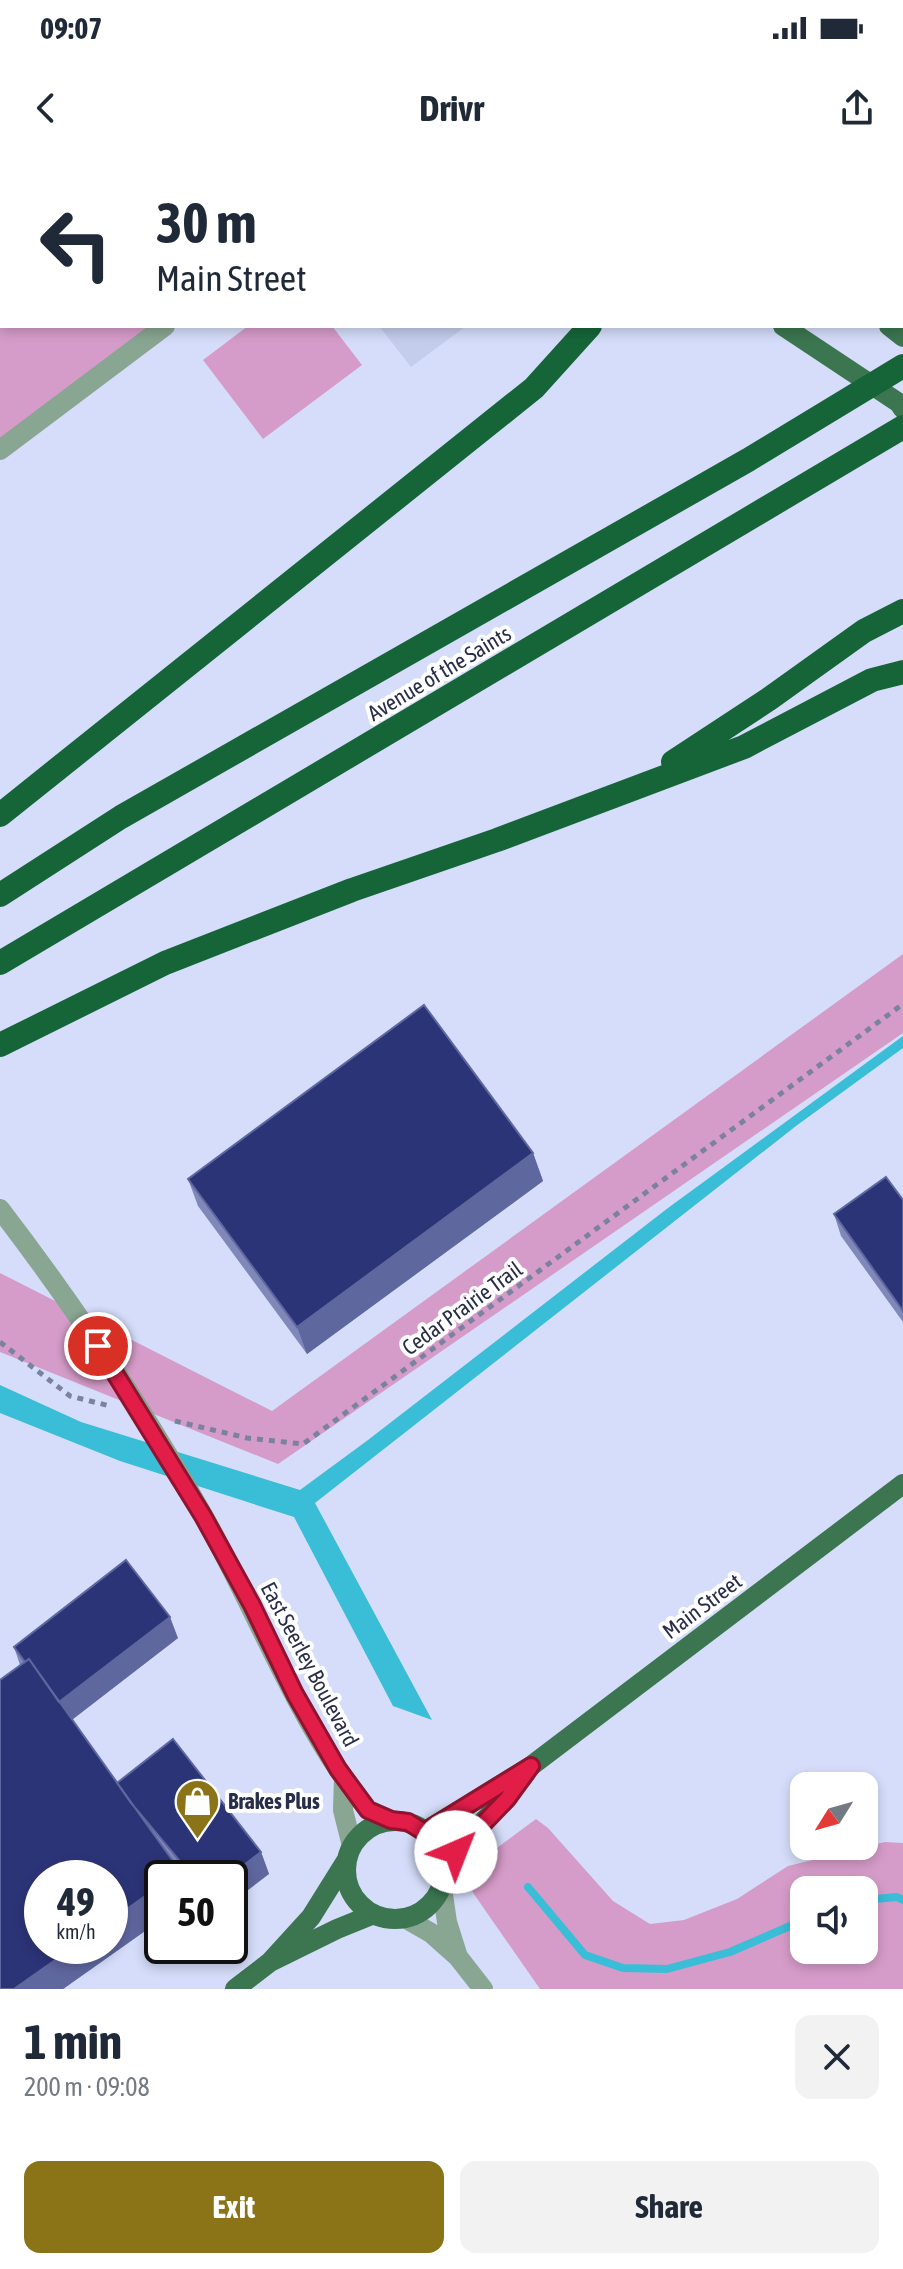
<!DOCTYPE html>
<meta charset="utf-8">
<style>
:root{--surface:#fff;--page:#f2f2f3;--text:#1f2937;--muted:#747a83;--accent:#8b7418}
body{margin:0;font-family:"Asap Condensed",sans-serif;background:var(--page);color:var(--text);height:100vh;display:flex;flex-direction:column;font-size:30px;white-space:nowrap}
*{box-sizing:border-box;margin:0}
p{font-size:26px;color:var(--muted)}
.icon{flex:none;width:44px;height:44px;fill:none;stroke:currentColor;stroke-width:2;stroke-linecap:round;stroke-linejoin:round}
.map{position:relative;height:1829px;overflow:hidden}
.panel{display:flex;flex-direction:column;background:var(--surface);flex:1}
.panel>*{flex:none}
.top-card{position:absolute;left:0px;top:0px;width:904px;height:168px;box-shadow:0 4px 12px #0003;background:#fff;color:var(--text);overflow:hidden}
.needle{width:52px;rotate:233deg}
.buttons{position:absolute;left:790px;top:1612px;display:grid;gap:16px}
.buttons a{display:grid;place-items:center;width:88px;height:88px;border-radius:16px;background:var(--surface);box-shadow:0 4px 12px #0003;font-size:40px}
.speed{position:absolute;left:24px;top:1700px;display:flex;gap:16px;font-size:40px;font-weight:700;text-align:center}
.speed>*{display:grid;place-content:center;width:104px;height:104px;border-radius:50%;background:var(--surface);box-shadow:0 4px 12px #0003;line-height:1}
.speed small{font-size:20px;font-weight:400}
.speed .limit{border:4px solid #111;border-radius:12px;background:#fff;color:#111}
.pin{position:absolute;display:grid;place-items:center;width:68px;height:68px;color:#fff;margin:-34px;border:4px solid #fff;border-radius:50%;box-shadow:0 2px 8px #0007}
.me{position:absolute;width:88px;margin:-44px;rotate:44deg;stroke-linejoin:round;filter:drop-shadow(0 0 6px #0008)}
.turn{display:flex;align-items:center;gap:28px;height:168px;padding:0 24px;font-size:36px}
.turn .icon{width:104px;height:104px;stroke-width:2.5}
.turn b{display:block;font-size:56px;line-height:68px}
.round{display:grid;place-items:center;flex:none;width:84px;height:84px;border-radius:16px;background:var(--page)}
.headline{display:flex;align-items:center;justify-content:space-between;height:136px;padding:0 24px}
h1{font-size:48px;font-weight:700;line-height:60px}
.cta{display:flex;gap:16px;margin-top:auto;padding:16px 24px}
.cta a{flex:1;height:92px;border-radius:16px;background:var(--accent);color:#fff;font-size:32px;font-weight:700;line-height:92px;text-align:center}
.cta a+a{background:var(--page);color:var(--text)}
.status{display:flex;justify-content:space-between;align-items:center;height:56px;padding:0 40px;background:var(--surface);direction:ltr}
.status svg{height:22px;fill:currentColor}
header{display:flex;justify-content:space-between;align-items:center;height:104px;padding:0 24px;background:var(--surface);font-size:36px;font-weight:700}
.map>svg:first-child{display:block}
.built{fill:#c5cded}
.green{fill:#d69cc9;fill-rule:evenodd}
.water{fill:#3abdd7}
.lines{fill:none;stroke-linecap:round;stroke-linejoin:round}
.stream{stroke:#3abdd7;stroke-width:8}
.path{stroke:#7b829f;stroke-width:5;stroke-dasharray:6 6;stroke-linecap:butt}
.minor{stroke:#88a691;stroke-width:20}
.major{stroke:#3b7650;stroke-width:20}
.highway{stroke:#166539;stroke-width:24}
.wall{fill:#8088b9}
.shaded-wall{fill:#5f679f}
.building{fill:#2c3478;stroke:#5f679f;stroke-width:2}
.route-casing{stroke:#92132f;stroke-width:20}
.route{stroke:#e11d48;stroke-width:14}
.labels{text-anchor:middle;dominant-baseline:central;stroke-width:8;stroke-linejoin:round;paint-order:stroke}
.street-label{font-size:22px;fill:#282e4a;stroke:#fff}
.poi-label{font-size:22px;font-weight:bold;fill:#282e4a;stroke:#fff;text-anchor:start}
</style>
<div class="status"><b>09:07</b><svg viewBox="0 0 49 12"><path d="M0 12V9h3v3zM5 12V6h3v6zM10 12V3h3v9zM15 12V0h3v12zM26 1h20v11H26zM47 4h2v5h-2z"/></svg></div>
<header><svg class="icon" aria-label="back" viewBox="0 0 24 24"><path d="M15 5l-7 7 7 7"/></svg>Drivr<svg class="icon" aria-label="share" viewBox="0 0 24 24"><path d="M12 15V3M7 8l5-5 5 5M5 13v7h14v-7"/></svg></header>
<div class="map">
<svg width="903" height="1829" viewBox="0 0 903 1829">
<rect width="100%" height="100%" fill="#d5ddfa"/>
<path class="built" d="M252,0H652L653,2H253Z
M379,166H466L411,207Z"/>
<path class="green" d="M0,0L252,2H2V166H165L0,290Z
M248,166H332L362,205L263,279L203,200Z
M903,794V873L278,1304L0,1192V1113L272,1251Z
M536,1659L548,1668L613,1741L650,1764L684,1760L737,1739L788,1706L885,1682L903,1683V1829H540L469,1727L470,1708ZM864,1730V1790H804V1730Z"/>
<path class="water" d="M903,876V888L796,966L315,1343L432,1560L393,1546L294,1357L120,1301L0,1253V1225L81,1262L300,1330L368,1280L668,1048Z"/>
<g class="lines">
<path class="stream" d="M528,1727L585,1795L623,1808L667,1809L730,1792L804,1760
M864,1740L897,1737L903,1740"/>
<path class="path" d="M902,4L903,7
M0,1182L70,1236L110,1246
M175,1261L247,1278L303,1284L903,844"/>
<path class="minor" d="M382,2L385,0
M0,290L165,166
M0,1049C75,1147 143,1249 204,1357C252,1442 288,1537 344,1618
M352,1686L343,1650L344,1618L368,1650L391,1660
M405,1758L431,1773L458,1797L447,1762L442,1728
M458,1797L483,1829"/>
<path class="major" d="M698,0V2
M827,0L829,2
M732,2L735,0
M783,166L899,243L903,249
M889,166L903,177
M346 1710a49 49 0 1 1 98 0a49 49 0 1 1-98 0Z
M424,1672L531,1606L903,1324
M346,1701L311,1757L270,1802L337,1769L374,1754
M445,1711C465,1674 501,1647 526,1613
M235,1829L270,1802"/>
<path class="highway" d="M673,602L769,539L864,471L903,451
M0,655L534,228L590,166
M0,735L121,657L748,300L903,206
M0,803L903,267
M0,885L165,803L352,730L497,680L744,587L872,520L903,512"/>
</g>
<path class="wall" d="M533,993L543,1021L307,1194L198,1046L188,1019Z
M903,1040V1162L841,1076L834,1054Z
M178,1478L72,1560L117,1623L261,1692L269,1714L230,1718H184L182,1715L162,1718V1759L63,1829L20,1505L14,1487Z"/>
<path class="shaded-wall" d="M533,993L543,1021L307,1194L297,1167Z
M170,1457L178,1478L65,1565L57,1543Z
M261,1692L269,1714L230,1744V1718H227Z
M180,1711L183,1718H170Z
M162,1724V1759L63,1829H14L75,1786H110V1761Z"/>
<path class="building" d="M457,0H504L505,2H455Z
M424,845L533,993L297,1167L188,1019Z
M886,1017L903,1040V1151L834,1054Z
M126,1400L170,1457L59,1542L29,1499L25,1502L14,1487Z
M29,1499L180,1711L170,1718H162V1724L110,1761V1718H42V1786H75L14,1829H0V1520Z
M173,1579L261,1692L227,1718H194L131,1643L117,1623Z"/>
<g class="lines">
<defs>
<path id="route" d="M98,1186L203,1356L252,1445L295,1534L338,1609L368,1650L391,1660L408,1662L424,1672L531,1606L507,1639L456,1692"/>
</defs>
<use href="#route" class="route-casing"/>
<use href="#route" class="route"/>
</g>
<defs>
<symbol id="shop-pin" viewBox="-11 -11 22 30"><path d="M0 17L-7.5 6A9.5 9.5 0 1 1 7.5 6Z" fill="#8b7418" stroke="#fff"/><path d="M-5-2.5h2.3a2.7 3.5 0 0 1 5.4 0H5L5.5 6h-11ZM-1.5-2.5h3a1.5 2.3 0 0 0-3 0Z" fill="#fff"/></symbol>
</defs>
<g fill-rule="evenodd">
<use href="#shop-pin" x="172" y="1616" width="51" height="69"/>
</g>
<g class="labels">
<g class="street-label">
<text transform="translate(439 513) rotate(-31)">Avenue of the Saints</text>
<text transform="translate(462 1148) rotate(-36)">Cedar Prairie Trail</text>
<text transform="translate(702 1446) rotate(-37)">Main Street</text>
<text transform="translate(310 1504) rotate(62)">East Seerley Boulevard</text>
</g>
<g class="poi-label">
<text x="228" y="1641">Brakes Plus</text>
</g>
</g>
</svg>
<div class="buttons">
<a><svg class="needle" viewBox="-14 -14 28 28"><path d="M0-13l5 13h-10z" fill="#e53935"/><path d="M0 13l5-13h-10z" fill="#747a83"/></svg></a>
<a><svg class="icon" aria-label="sound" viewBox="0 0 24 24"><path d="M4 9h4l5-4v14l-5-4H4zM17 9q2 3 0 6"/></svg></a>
</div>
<div class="speed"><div>49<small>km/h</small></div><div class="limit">50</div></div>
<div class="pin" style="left:98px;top:1186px;background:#d93025"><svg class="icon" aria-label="arrive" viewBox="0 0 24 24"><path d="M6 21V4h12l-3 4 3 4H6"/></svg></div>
<svg class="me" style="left:456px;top:1692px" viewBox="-20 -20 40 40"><circle r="19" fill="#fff"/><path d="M0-13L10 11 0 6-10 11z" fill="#e11d48"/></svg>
<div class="top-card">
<div class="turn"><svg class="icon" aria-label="left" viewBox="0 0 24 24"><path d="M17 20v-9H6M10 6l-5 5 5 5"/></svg><div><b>30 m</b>Main Street</div></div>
</div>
</div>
<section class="panel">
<div class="headline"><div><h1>1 min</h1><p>200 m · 09:08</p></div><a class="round"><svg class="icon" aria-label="close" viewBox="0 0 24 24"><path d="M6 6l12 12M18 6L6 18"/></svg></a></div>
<div class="cta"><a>Exit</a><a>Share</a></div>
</section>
